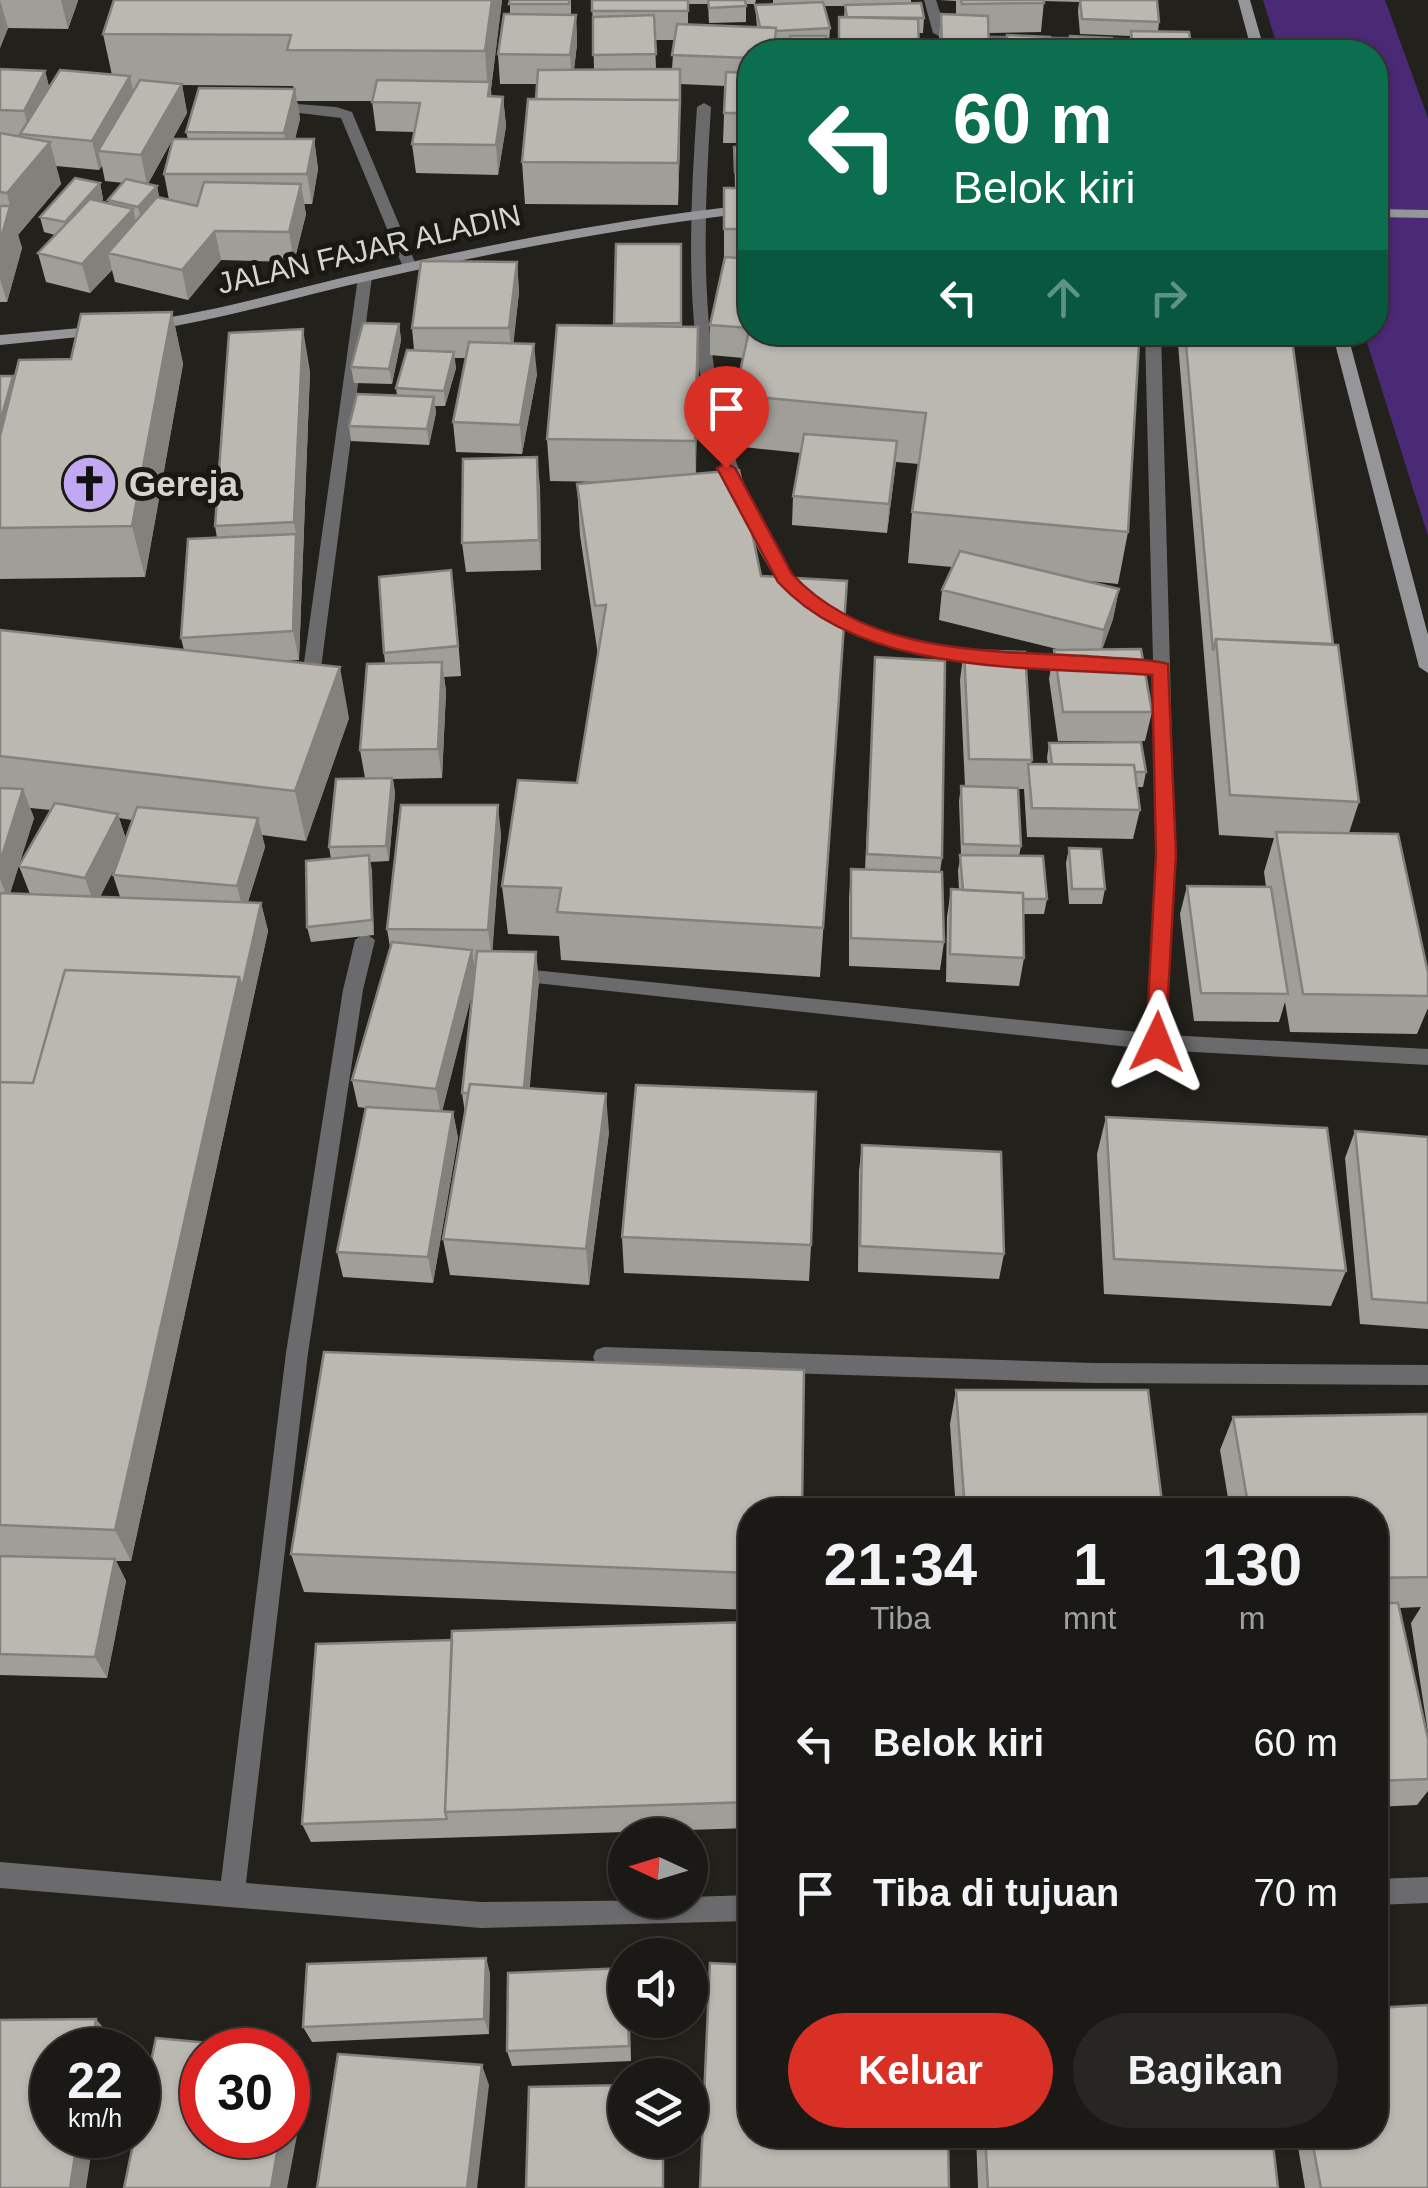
<!DOCTYPE html>
<html lang="id">
<style>
:root{--surface:#1a1915;--page:#272622;--text:#f1f3f6;--muted:#9fa0a0;--line:#383834;--accent:#d93025}
body{margin:0;font-family:Arial,sans-serif;background:var(--page);color:var(--text);height:100vh;display:flex;flex-direction:column;font-size:38px;white-space:nowrap}
*{box-sizing:border-box;margin:0}
p{font-size:32px;color:var(--muted)}
.icon{flex:none;width:55px;height:55px;fill:none;stroke:currentColor;stroke-width:2;stroke-linecap:round;stroke-linejoin:round}
.map{position:relative;flex:1;overflow:hidden}
.drawer{position:absolute;left:738px;top:1498px;width:650px;height:650px;display:flex;flex-direction:column;background:var(--surface);border-radius:40px;box-shadow:0 2px 8px #0004,0 0 0 2px var(--line)}
.drawer>*{flex:none}
.guide{position:absolute;left:738px;top:40px;width:650px;height:305px;border-radius:40px;box-shadow:0 2px 8px #0004,0 0 0 2px var(--line);background:#0b6e4f;color:#fff;overflow:hidden}
.needle{width:65px;rotate:274deg}
.controls{position:absolute;left:608px;top:1818px;display:grid;gap:20px}
.controls a{display:grid;place-items:center;width:100px;height:100px;border-radius:50%;background:var(--surface);box-shadow:0 2px 8px #0004,0 0 0 2px var(--line);font-size:50px}
.speed{position:absolute;left:30px;top:2028px;display:flex;gap:20px;font-size:50px;font-weight:700;text-align:center}
.speed>*{display:grid;place-content:center;width:130px;height:130px;border-radius:50%;background:var(--surface);box-shadow:0 2px 8px #0004,0 0 0 2px var(--line);line-height:1}
.speed small{font-size:25px;font-weight:400}
.speed .limit{border:15px solid #d22;background:#fff;color:#111}
.pin{position:absolute;display:grid;place-items:center;width:85px;height:85px;color:#fff;margin:-102px -42px;border-radius:50% 50% 50% 0;rotate:-45deg;box-shadow:0 0 10px #0007}
.pin .icon{rotate:45deg}
.me{position:absolute;width:110px;margin:-55px;rotate:2deg;stroke-linejoin:round;filter:drop-shadow(0 0 8px #0008)}
.turn{display:flex;align-items:center;gap:35px;height:210px;padding:0 50px;font-size:45px}
.turn .icon{width:130px;height:130px;stroke-width:2.5}
.turn b{display:block;font-size:70px;line-height:85px}
.lanes{display:flex;align-items:center;height:95px;padding:0 50px;background:#0003;justify-content:center;gap:50px;direction:ltr}
.lanes .off{opacity:.35}
.eta{display:flex;justify-content:space-evenly;align-items:center;height:170px;text-align:center}
.eta b{font-size:60px;font-weight:800;line-height:70px}
.primary-button{display:flex;gap:20px;margin-top:auto;padding:20px 50px}
.primary-button a{flex:1;height:115px;border-radius:60px;background:var(--accent);color:#fff;font-size:40px;font-weight:800;line-height:115px;text-align:center}
.primary-button a+a{background:var(--page);color:var(--text)}
ul{padding:0;list-style:none}
li{display:flex;align-items:center;gap:30px;height:150px;padding:0 50px}
li div{flex:1}
li b{display:block;font-size:38px}
li em{font-style:normal}
.map>svg:first-child{display:block}
.water{fill:#4a2975}
.lines{fill:none;stroke-linecap:round;stroke-linejoin:round}
.street{fill:#6b6b6d;fill-rule:evenodd}
.secondary{fill:#969599;fill-rule:evenodd}
.wall{fill:#a09e98;fill-rule:evenodd}
.shaded-wall{fill:#82817c}
.building{fill:#bab8b1;stroke:#82817c;stroke-width:2.5}
.route{fill:#d93025;stroke:#8d1f18;stroke-width:2.5}
.labels{text-anchor:middle;dominant-baseline:central;stroke-width:10;stroke-linejoin:round;paint-order:stroke}
.far-street-label{font-size:30px;fill:#d5d4d0;stroke:#191812}
.poi-label{font-size:35px;font-weight:bold;fill:#d5d4d0;stroke:#191812;text-anchor:start}
</style>
<div class="map">
<svg width="1428" height="2188" viewBox="0 0 1428 2188">
<rect width="100%" height="100%" fill="#23211c"/>
<path class="water" d="M1263,0H1385L1428,118V536L1364,333L1375,332V52H1279Z"/>
<g class="lines">
<path class="street" d="M924,0H936L946,31L955,35L1257,40L1264,44L1257,48L953,43L933,33Z
M271,102L336,107L352,112L417,267L415,270L403,267L341,118L266,109V103Z
M704,103L711,107C702,247 697,389 759,518C770,540 782,565 799,583C821,606 854,623 884,633C945,656 1016,653 1080,657L1089,663L1086,667C1059,673 980,664 950,660C893,652 833,634 790,594C771,576 757,548 746,524C682,392 687,250 697,107Z
M365,273L372,277L318,691L309,697L300,691L358,277Z
M1145,332H1161L1175,854L1167,1035L1428,1049V1065L1157,1050L507,980L504,975L507,970L514,968L1148,1033L1157,854L1153,674L1118,672L1109,666L1118,660L1153,662Z
M365,933L375,940L363,990L308,1353L246,1883L481,1902L690,1900V1897L750,1895V1921L481,1928L0,1888V1862L221,1881L286,1353L343,990L355,940Z
M604,1347L1093,1363L1428,1365V1385L1093,1383L604,1367L596,1364L593,1357L596,1350Z
M1428,1877V1903L1375,1905V1879Z"/>
<path class="secondary" d="M1238,0H1250L1265,52H1252Z
M750,205V213C624,227 500,251 376,279C299,296 224,319 146,331L138,326L146,321C224,310 299,287 376,270C500,242 624,218 750,205Z
M1375,209L1428,210V218L1375,217Z
M103,326L111,331L108,334L0,345V335Z
M1332,332H1347L1428,635V673L1419,667Z"/>
</g>
<path class="wall" d="M0,0H78V1L68,29L8,28L0,48Z
M114,0H502L491,89V96L503,97L506,126L498,175L416,173L412,144L415,132L376,131L372,101H297L300,119L295,139H314L318,169L312,204H304L306,214L294,262L221,260L188,300L115,282L112,270L90,293L46,282L38,253L55,235L44,232L40,217L100,183L103,199L101,201L109,203L108,200L124,183L105,181L102,166L99,170L56,166L61,184L18,235L22,248L7,302H0V69L45,71L49,87L112,75L103,34ZM182,85L293,86L294,89L186,132L188,139L164,174L169,200L159,198L157,186L148,184L187,113Z
M510,0H571V15H576L577,44L574,70L594,69L592,0H756L755,4H746V22L709,23L708,4H688V25L757,27L755,5L773,4V0H911V3L924,18L923,33H918L844,17L845,6H824L830,28L829,43H827V52H789V45L775,46L750,52V143H723L725,86L680,84V142L678,205L525,204L522,162L536,99L537,84H500L498,54L510,14ZM655,40H674L672,69H656Z
M939,0H1157L1159,22L1158,32L1192,51L1069,44L1070,36L1113,46L1129,47L1130,36L1080,34L1078,11L1079,2L1044,1L1041,32L989,33V52H938L941,14L956,15V1Z
M750,146V188H735L734,147Z
M724,188H750V332H1113L1112,339L1128,532L1118,584L1079,580L1119,589L1113,619L1102,649L1152,712L1145,741H1058L1049,679L1054,650H1061L939,620L942,590L952,567L908,563L912,512L919,464L896,462L887,533L792,525L793,496L801,453L734,446L735,395L743,358L710,355V325L725,258H724Z
M616,244H681L682,327H698L696,474L761,576L847,581L820,977L561,960L559,936L508,934L502,886L577,783L598,655L580,535L577,484L604,482L550,481L547,439L614,326Z
M517,262L519,292L513,343L537,374L522,454L456,452L453,422L466,358H454L456,368L445,406H435L436,413L429,445L351,441L349,426L397,396L396,388L414,350L412,328Z
M172,312L183,364L145,577L0,579V376H13L14,379L71,359Z
M399,324L401,340L392,384L354,383L351,367Z
M1177,332H1291L1333,644L1359,802L1349,833L1428,973V1008L1417,1034L1290,1032L1285,1002L1279,1022L1194,1021L1180,914L1187,886L1266,887L1264,872L1274,838L1219,835Z
M310,371L299,660L285,661L349,718L306,841L262,835L265,847L248,902L261,903L268,931L131,1561H116L126,1581L107,1678L0,1675V630L184,650L181,638L217,538L215,526ZM30,808L51,810L19,866L30,894L10,893L34,818ZM119,818L132,820L126,839ZM116,865L113,875L120,897H100Z
M540,486L541,570L466,572L462,543Z
M455,600L461,676L444,677L446,691L442,778L393,779L395,793L389,861L370,862L374,935L311,942L307,927L331,859L329,847L365,778L360,750L385,663L384,653Z
M964,650L1032,760L1031,764H1048L1047,758L1049,743L1146,772L1143,787H1137L1140,810L1133,839L1027,837L1024,789H1018L1021,846L1019,856L1047,899L1044,914H1023L1024,958L1019,986L946,982L947,917L951,889L959,890L958,870L961,855L959,801L961,786H965L960,680Z
M875,657L942,858L940,872L944,942L940,970L849,966V898L851,869L865,870Z
M501,834L492,951L539,980L529,1089L609,1132L589,1285L450,1275L443,1239L465,1113L462,1093L473,989L442,1111L453,1112L458,1138L433,1283L343,1277L337,1252L365,1108L358,1107L352,1080L390,947L387,929Z
M1069,848L1105,889L1102,904H1069L1066,863Z
M1106,1117L1346,1271L1331,1306L1104,1294L1097,1154Z
M1355,1131L1428,1137V1329L1360,1324L1345,1158Z
M862,1145L1004,1254L999,1279L858,1272L859,1171Z
M622,1237L811,1245L809,1281L624,1273Z
M956,1390L1163,1510H956L950,1424Z
M1428,1414V1733L1411,1623L1421,1607L1399,1608L1428,1739V1791L1417,1805L1375,1807V1510H1230L1220,1450L1233,1417Z
M750,1510V1610L304,1592L291,1554Z
M750,1622V1828L311,1842L302,1824L452,1640Z
M486,1958L490,1974L489,2034L312,2042L303,2027Z
M625,2020H630L631,2061L512,2066L507,2051Z
M976,2135H1272L1278,2188H978Z
M1296,2135H1375L1428,2188H1305Z"/>
<path class="shaded-wall" d="M0,0L8,28L0,48Z
M61,0H78L68,29Z
M492,0H502L491,89L493,112L488,96L485,51Z
M576,15L577,44L572,85L570,55Z
M680,69V142L678,205V163Z
M45,71L53,101L30,135L24,111Z
M130,76L136,106L98,151L102,166L99,170L92,141Z
M182,84L187,113L147,185L141,155Z
M295,89L300,119L289,163L284,133Z
M503,97L506,126L498,175L496,145Z
M314,139L318,169L312,204L307,174Z
M50,142L61,184L18,235L22,248L7,302L0,279V242L10,206L7,193Z
M100,183L103,199L69,237L65,222Z
M301,184L306,214L294,262L289,232Z
M157,186L160,201L142,222L138,207Z
M133,209L140,239L108,253L112,270L90,293L82,264Z
M215,231L221,260L188,300L182,270Z
M517,262L519,292L512,358L509,328Z
M172,312L183,364L145,577L132,526Z
M399,324L401,340L392,384L389,369Z
M698,327L699,369L695,483V441Z
M303,329L310,371L299,660L293,631L296,534L294,522Z
M534,344L537,374L522,454L520,425Z
M454,352L456,368L445,406L444,391Z
M13,376L18,391L0,455V422Z
M434,397L436,413L429,445L427,429Z
M897,441L895,471L887,533L889,504Z
M537,457L540,486L541,570L539,540Z
M1119,589L1113,619L1099,659L1104,630Z
M442,662L446,691L442,778L438,749Z
M340,667L349,718L306,841L295,791Z
M392,778L395,793L389,861L386,846Z
M23,789L34,818L8,900L0,879V862Z
M498,805L501,834L492,958L488,930Z
M118,814L127,843L95,907L85,878Z
M258,818L265,847L244,914L237,886Z
M369,855L372,870L374,935L372,920Z
M261,903L268,931L131,1561L115,1530L239,977Z
M472,950L476,978L441,1116L436,1089Z
M536,952L539,980L527,1121L523,1094Z
M606,1094L609,1132L589,1285L586,1249Z
M453,1112L458,1138L433,1283L428,1257Z
M115,1559L126,1581L107,1678L95,1657Z
M486,1958L490,1974L489,2034L484,2019Z
M96,2019L109,2034L107,2050H91Z
M296,2051L309,2072L287,2188H271L280,2135H288V2097Z
M482,2065L489,2085L477,2188H467Z
M78,2135H94L86,2188H70Z"/>
<path class="building" d="M114,0H492L485,51L287,50L291,35L103,34Z
M510,0H569V4H509Z
M592,0H688V11H592Z
M708,0H745L746,6L709,8Z
M961,0H1044V3L962,4Z
M1080,0H1157L1159,22L1082,19Z
M823,2L830,28L776,31V28L760,27L755,5Z
M921,3L924,18L847,17L845,5Z
M504,14L576,15L570,55L498,54Z
M941,14L988,16L989,52H942Z
M654,15L656,54L593,55V17Z
M839,17L918,19L919,52H839Z
M677,24L776,28L774,52H750V58L672,55Z
M1131,31L1189,32L1192,51L1133,48Z
M1007,35L1050,37L1051,52H1007Z
M790,36H826L827,47H790Z
M1070,36L1112,38L1113,46L1071,44Z
M1055,43L1199,52H1055Z
M0,69L45,71L24,111L0,110Z
M680,69V100L536,99L538,70Z
M60,70L130,76L92,141L20,134Z
M726,72L750,73V113H724Z
M140,80L182,84L141,155L98,151Z
M377,80L490,82L488,96L503,97L496,145L412,144L420,103L372,102Z
M199,88L295,89L284,133L186,132Z
M528,99L680,100L678,163L522,162Z
M0,133L50,142L7,193L0,192Z
M173,139H314L307,174H164Z
M750,146V172H735L734,147Z
M75,178L100,183L65,222L40,217Z
M126,179L157,186L138,207L108,200Z
M204,182L301,184L289,232L215,231L182,270L108,253L157,197L197,206Z
M724,188H750V229H724Z
M90,199L133,209L82,264L38,253Z
M0,206H10L0,242Z
M616,244H681V323L614,324Z
M725,257L750,259V328L710,325Z
M421,261L517,262L509,328H412Z
M172,312L132,526L0,528V436L19,360L71,359L81,314Z
M363,323L399,324L389,369L351,367Z
M557,325L698,327L695,441L547,439Z
M750,326V332H1103L1102,338L1139,342L1128,532L912,512L926,413L735,395Z
M303,329L294,522L215,526L229,333Z
M1185,332H1291L1333,644L1216,639L1213,651Z
M469,342L534,344L520,425L453,422Z
M407,350L454,352L444,391L396,388Z
M0,376H13L0,422Z
M357,394L434,397L427,429L349,426Z
M804,434L897,441L889,504L793,496Z
M537,457L539,540L462,543L463,459Z
M739,470L761,576L847,581L823,928L557,912L561,888L502,886L518,780L577,783L606,605L595,606L577,484Z
M296,534L293,631L181,638L188,539Z
M960,551L1119,589L1104,630L942,590Z
M451,570L458,646L384,653L379,577Z
M0,630L340,667L295,791L0,756Z
M1216,639L1338,645L1359,802L1230,795Z
M1141,649L1152,712H1063L1054,650Z
M964,650L1025,652L1032,760L969,759Z
M875,657L945,661L942,858L867,854Z
M442,662L438,749L360,750L367,664Z
M1141,742L1146,772H1135L1134,765L1052,764L1049,743Z
M1028,764L1134,765L1140,810L1032,808Z
M392,778L386,846L329,847L336,779Z
M961,786L1018,788L1021,846L963,844Z
M0,788L23,789L0,862Z
M55,803L118,814L85,878L19,866Z
M401,805H498L488,930L387,929Z
M137,807L258,818L237,886L113,875Z
M1276,832L1398,834L1428,973V996L1303,994Z
M1069,848L1101,849L1105,889H1072Z
M369,855L372,920L307,927L306,861Z
M960,855L1043,856L1047,899H1023V893L963,890Z
M851,869L942,872L944,942L851,938Z
M1187,886L1271,887L1288,994L1201,993Z
M951,889L1023,893L1024,958L950,954Z
M0,893L261,903L242,988L239,977L65,970L33,1083L0,1082Z
M392,942L472,950L436,1089L352,1080Z
M477,951L536,952L524,1088L470,1084L468,1093H462Z
M65,970L239,977L115,1530L0,1525V1082L33,1083Z
M470,1084L606,1094L586,1249L443,1239Z
M636,1085L816,1092L811,1245L622,1237Z
M366,1107L453,1112L428,1257L337,1252Z
M1106,1117L1327,1128L1346,1271L1114,1259Z
M1355,1131L1428,1137V1303L1372,1299Z
M862,1145L1001,1152L1004,1254L860,1246Z
M324,1352L804,1370L802,1510H750V1573L291,1554Z
M956,1390H1148L1163,1510H965Z
M1428,1414V1577L1375,1578V1510H1249L1233,1417Z
M0,1556L115,1559L95,1657L0,1654Z
M1375,1603H1398L1428,1739V1779L1375,1781Z
M750,1622V1802L445,1812L452,1631Z
M452,1640L445,1812L447,1819L302,1824L316,1644Z
M486,1958L484,2019L303,2027L307,1964Z
M710,1963L750,1965V2135H948L949,2188H700Z
M625,1968V2020H628L629,2046L507,2051L508,1973Z
M1428,2005V2188H1321L1311,2135H1375V2008Z
M96,2019L91,2050H52V2135H78L70,2188H0V2020Z
M156,2038L283,2050H202V2135H280L271,2188H124L135,2135H138V2123Z
M288,2050L296,2051L288,2097Z
M338,2054L482,2065L467,2188H317Z
M625,2085V2140H663V2188H526L529,2087Z
M985,2135H1272L1278,2188H988Z"/>
<path class="route" d="M726,463L735,468L792,574C869,657 995,650 1099,657C1121,659 1146,658 1168,664L1176,854L1165,1048L1157,1051L1146,1042L1156,854L1152,675C1033,666 865,677 778,582L717,468Z"/>
<defs>
<symbol id="church-disc" viewBox="-11 -11 22 22"><circle r="9.5" fill="#c2a7f2" stroke="#191812"/><path d="M-1.2-6h2.4v3.5h3.3v2.4h-3.3V6h-2.4V-.1h-3.3v-2.4h3.3Z" fill="#111"/></symbol>
</defs>
<g fill-rule="evenodd">
<use href="#church-disc" x="58" y="452" width="63" height="63"/>
</g>
<g class="labels">
<g class="far-street-label">
<text transform="translate(369 249) rotate(-13)">JALAN FAJAR ALADIN</text>
</g>
<g class="poi-label">
<text x="129" y="483">Gereja</text>
</g>
</g>
</svg>
<div class="controls">
<a><svg class="needle" viewBox="-14 -14 28 28"><path d="M0-13l5 13h-10z" fill="#e53935"/><path d="M0 13l5-13h-10z" fill="#9fa0a0"/></svg></a>
<a><svg class="icon" aria-label="sound" viewBox="0 0 24 24"><path d="M4 9h4l5-4v14l-5-4H4zM17 9q2 3 0 6"/></svg></a>
<a><svg class="icon" aria-label="layers" viewBox="0 0 24 24"><path d="M12 4l9 5-9 5-9-5zM3 14l9 5 9-5"/></svg></a>
</div>
<div class="speed"><div>22<small>km/h</small></div><div class="limit">30</div></div>
<div class="pin" style="left:726px;top:468px;background:#d93025"><svg class="icon" aria-label="arrive" viewBox="0 0 24 24"><path d="M6 21V4h12l-3 4 3 4H6"/></svg></div>
<svg class="me" style="left:1157px;top:1042px" viewBox="-20 -20 40 40"><path d="M0-17L14 15 0 8-14 15z" fill="#d93025" stroke="#fff" stroke-width="4"/></svg>
<div class="guide">
<div class="turn"><svg class="icon" aria-label="left" viewBox="0 0 24 24"><path d="M17 20v-9H6M10 6l-5 5 5 5"/></svg><div><b>60 m</b>Belok kiri</div></div>
<div class="lanes"><svg class="icon" aria-label="left" viewBox="0 0 24 24"><path d="M17 20v-9H6M10 6l-5 5 5 5"/></svg><svg class="icon off" aria-label="ahead" viewBox="0 0 24 24"><path d="M12 20V5M6 11l6-6 6 6"/></svg><svg class="icon off" aria-label="right" viewBox="0 0 24 24"><path d="M7 20v-9h11M14 6l5 5-5 5"/></svg></div>
</div>
<section class="drawer">
<div class="eta">
<div><b>21:34</b><p>Tiba</p></div>
<div><b>1</b><p>mnt</p></div>
<div><b>130</b><p>m</p></div>
</div>
<ul>
<li><svg class="icon" aria-label="left" viewBox="0 0 24 24"><path d="M17 20v-9H6M10 6l-5 5 5 5"/></svg><div><b>Belok kiri</b></div><em>60 m</em></li>
<li><svg class="icon" aria-label="arrive" viewBox="0 0 24 24"><path d="M6 21V4h12l-3 4 3 4H6"/></svg><div><b>Tiba di tujuan</b></div><em>70 m</em></li>
</ul>
<div class="primary-button"><a>Keluar</a><a>Bagikan</a></div>
</section>
</div>
